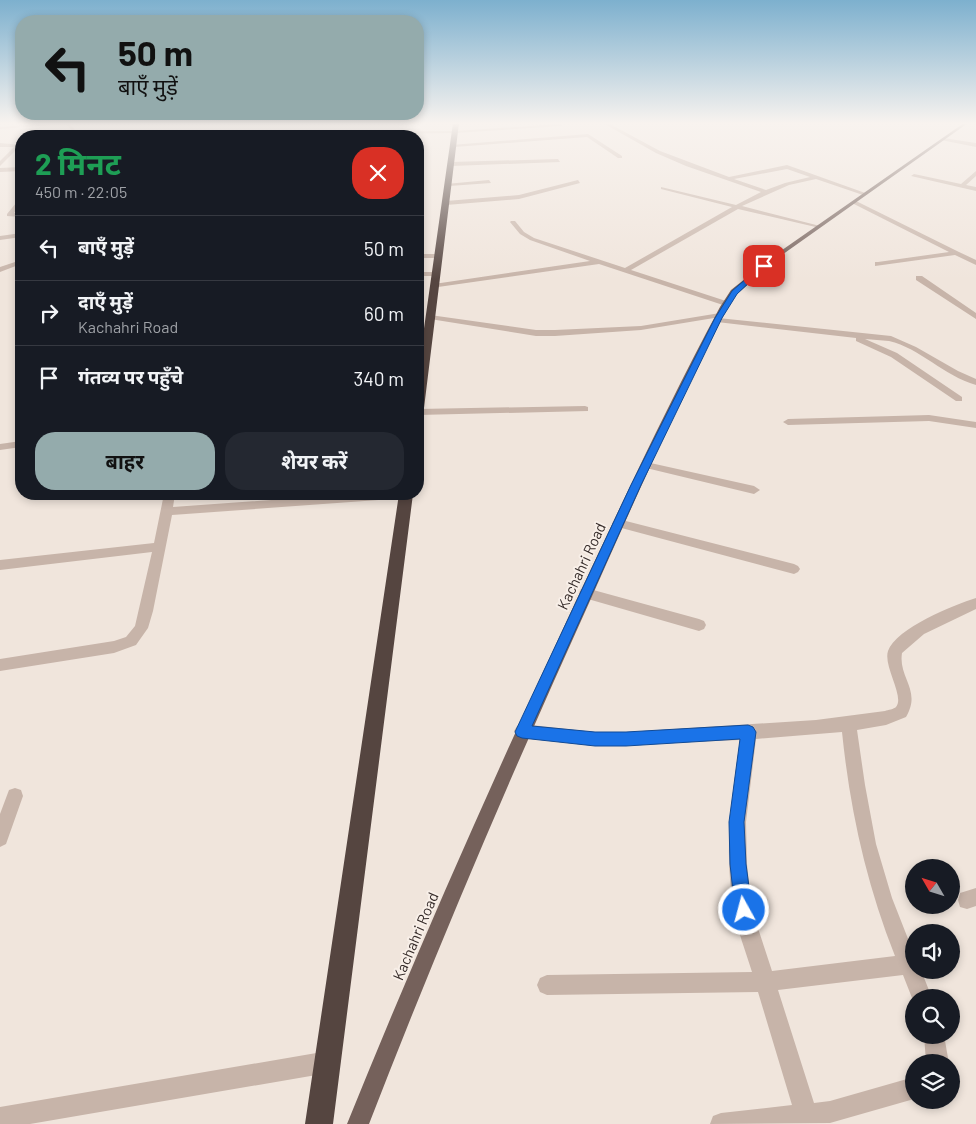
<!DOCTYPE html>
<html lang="hi">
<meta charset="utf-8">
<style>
:root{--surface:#171b24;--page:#242831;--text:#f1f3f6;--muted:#9ea1a6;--line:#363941;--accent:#94abac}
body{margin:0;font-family:Barlow,"Noto Sans Devanagari",sans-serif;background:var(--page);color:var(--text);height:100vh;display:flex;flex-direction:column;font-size:19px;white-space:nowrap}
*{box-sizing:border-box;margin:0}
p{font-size:16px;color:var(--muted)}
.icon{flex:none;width:28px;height:28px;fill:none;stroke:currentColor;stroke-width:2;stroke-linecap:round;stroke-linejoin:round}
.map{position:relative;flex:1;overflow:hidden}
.panel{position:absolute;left:15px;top:130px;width:409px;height:370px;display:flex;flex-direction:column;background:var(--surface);border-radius:20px;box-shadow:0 2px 8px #0003}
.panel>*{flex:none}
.guide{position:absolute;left:15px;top:15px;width:409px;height:105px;border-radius:20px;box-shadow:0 2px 8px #0003;background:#94abac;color:#111;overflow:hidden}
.needle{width:32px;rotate:309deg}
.tools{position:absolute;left:905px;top:859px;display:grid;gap:10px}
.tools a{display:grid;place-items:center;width:55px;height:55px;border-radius:50%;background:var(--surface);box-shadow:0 2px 8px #0003;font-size:25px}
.pin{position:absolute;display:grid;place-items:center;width:42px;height:42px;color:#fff;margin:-21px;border-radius:10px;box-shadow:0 2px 8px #0006}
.me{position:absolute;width:55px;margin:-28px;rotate:353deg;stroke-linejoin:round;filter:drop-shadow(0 0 4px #0008)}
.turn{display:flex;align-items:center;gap:18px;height:105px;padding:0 20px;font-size:22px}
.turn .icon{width:65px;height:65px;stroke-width:2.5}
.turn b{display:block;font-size:35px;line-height:42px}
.round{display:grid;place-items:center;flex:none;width:52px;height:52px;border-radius:20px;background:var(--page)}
.headline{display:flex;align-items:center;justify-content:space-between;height:85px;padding:0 20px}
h1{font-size:30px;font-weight:700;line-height:38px;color:#1e9e55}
.cta{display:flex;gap:10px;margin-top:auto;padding:10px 20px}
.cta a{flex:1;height:58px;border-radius:20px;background:var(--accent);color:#111;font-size:20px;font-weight:700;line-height:58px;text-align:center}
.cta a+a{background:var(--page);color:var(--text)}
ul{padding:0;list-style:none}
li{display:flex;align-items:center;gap:15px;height:65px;padding:0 20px;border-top:1px solid var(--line)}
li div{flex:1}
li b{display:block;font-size:19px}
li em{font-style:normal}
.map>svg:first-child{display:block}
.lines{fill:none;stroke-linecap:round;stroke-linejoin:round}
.minor{fill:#c7b4a9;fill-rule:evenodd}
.major{fill:#75615b;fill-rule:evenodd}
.highway{fill:#554540;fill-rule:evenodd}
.route{fill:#1a73e8;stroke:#114b97}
.labels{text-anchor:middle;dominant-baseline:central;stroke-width:4;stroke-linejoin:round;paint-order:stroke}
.street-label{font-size:15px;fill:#352b29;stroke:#f8efe8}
</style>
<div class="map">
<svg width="976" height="1124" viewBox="0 0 976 1124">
<rect width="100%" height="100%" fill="#f0e5dc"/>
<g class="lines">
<path class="minor" d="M55,123H69L76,131V136H72V131L66,124L0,129V127Z
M301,123L299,125H227L229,124Z
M603,123H608L660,151L729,177L787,165L868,194L863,195L816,179L789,185L742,206L820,226V228L738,209L631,270L729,302L730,304L726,306L599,264L431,288V284H434L590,261L530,240L520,234L510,222L511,221H515L524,232L534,238L625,268L732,207L661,189V187L736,205L761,192L686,166L656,153ZM787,169L810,177L785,183L766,190L734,179Z
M560,124L562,126L455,133L220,136L234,132L455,131Z
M588,134L622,156V158H618L587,137L454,147L451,145Z
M943,138L976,143V147L941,140Z
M0,143L21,145L0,166V161L14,147H0Z
M558,159L560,162L451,166L448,164L451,162Z
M21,167V171L0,172V168Z
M976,171V176L966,185L976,187V191L911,176L914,174L961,184Z
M489,180L491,183L449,186L446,184Z
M578,180L580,183L519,199L446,205L443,203L446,201L519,195Z
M21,197V203L14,213H21V217L7,216V214Z
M852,201H856L959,252L976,260V265L955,255L875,266V262H878L949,252L852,203Z
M21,233V237L0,240V236Z
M418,254H438L442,256L438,258H418Z
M21,260V264L0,272V267Z
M418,272H436L440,274L436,276H418Z
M916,276H922L976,313V319L916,280Z
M720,313L724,315L718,318L891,336L916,347L958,371L976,379V385C944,376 920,348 889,341C881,340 873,340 865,339L897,353L962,397V401H956L891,357L856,341V338L717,322H714V318L641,330L555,336H536L430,319L426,317L430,315L536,330H555L641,326Z
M585,406L588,407V411L418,415V409Z
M929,415L976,422V428L929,421L788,425L783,422L788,419Z
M21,441V447L0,450V444Z
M646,462L754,486L760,490L754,494L642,467L641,465Z
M164,494H175L173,507L355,494H412L406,498L172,515L153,611L148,628L136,645L114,653L0,671V659L114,641L126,637L135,626L152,552L0,570V560L154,543Z
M618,519L794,564L798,566L800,569L798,572L794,574L614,526L612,523Z
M586,588L699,619L704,621L706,625L704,629L699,631L581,597L579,593L581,589Z
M976,598V609L924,634L902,653C898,678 922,690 906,717L886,725L857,730L865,785L876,844L892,898L914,954V970H921L932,998H914V1003L903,975L778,990L814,1103L830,1101L914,1077V1099L830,1123L710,1124L713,1116L721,1113L792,1105L758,992L547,995L540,992L537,985L540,978L547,975L752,972C746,952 737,930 734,909C723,851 732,798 740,740L595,746L522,738L517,736L514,731L517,726L522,724L595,732H626L816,720L885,711C888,710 894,709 896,707C905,697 883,666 888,651C896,628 954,605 976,598ZM842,732C850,810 866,883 895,956L772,971L752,910L747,864L746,822L756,739Z
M15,788L21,790L23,796L6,844L0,847V814L9,790Z
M976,888V906L967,909L960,907L958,900L960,893Z
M924,1035H944L948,1058L946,1062H926Z
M328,1051L336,1054L339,1062L336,1070L328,1073L30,1124H0V1107Z"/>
<path class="major" d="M964,123H968L779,257L737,294L728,307C677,404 633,504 589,603C511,775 437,948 369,1124H347C418,948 495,775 575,603C622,503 668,404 720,307L731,290L775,255Z"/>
<path class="highway" d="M453,123H459L424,408L418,412V371Z
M399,494H413L333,1124H305Z"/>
</g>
<linearGradient id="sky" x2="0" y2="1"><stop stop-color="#7db0ce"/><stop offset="0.44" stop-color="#f8f3ef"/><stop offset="1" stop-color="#f8f3ef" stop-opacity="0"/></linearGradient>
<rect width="976" height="280" fill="url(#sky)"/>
<path class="route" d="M762,265L767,266L737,294L722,318L641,485L532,726L595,732H626L748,725L753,727L756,732L744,822L746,864L752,910L750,916L744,918L737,916L735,910L730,864L729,822L740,739L626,746H595L522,738L517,736L515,732L631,485L715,318L732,291Z"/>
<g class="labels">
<g class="street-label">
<text transform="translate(581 566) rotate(-65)">Kachahri Road</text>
<text transform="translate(415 936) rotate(-67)">Kachahri Road</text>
</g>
</g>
</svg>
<div class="tools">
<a><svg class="needle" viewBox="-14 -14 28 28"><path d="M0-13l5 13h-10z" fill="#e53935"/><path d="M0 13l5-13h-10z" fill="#9ea1a6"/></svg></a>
<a><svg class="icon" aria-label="sound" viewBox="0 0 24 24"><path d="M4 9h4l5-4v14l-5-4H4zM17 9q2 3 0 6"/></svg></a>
<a><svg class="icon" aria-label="search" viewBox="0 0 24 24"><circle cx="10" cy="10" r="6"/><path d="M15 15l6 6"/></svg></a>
<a><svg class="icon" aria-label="layers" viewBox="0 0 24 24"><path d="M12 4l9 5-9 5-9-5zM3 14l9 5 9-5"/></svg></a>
</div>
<div class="pin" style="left:764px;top:266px;background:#d93025"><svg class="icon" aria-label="arrive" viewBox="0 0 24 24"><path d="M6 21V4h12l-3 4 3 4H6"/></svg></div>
<svg class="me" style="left:744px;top:910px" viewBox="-20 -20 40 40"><circle r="17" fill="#1a73e8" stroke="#fff" stroke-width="3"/><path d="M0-11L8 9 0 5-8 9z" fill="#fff"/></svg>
<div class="guide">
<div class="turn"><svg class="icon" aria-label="left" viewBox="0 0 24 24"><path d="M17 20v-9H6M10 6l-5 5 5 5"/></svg><div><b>50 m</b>बाएँ मुड़ें</div></div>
</div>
<section class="panel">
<div class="headline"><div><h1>2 मिनट</h1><p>450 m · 22:05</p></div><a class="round" style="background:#d93025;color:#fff"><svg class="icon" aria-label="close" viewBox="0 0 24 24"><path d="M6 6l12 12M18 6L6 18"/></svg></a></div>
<ul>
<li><svg class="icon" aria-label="left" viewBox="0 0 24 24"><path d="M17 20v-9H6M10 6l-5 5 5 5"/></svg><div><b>बाएँ मुड़ें</b></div><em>50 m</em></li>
<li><svg class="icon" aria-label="right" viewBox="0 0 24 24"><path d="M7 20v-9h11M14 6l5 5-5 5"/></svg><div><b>दाएँ मुड़ें</b><p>Kachahri Road</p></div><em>60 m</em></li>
<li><svg class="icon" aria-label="arrive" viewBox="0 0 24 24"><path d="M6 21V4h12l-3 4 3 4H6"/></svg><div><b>गंतव्य पर पहुँचे</b></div><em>340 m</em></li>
</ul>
<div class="cta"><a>बाहर</a><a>शेयर करें</a></div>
</section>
</div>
